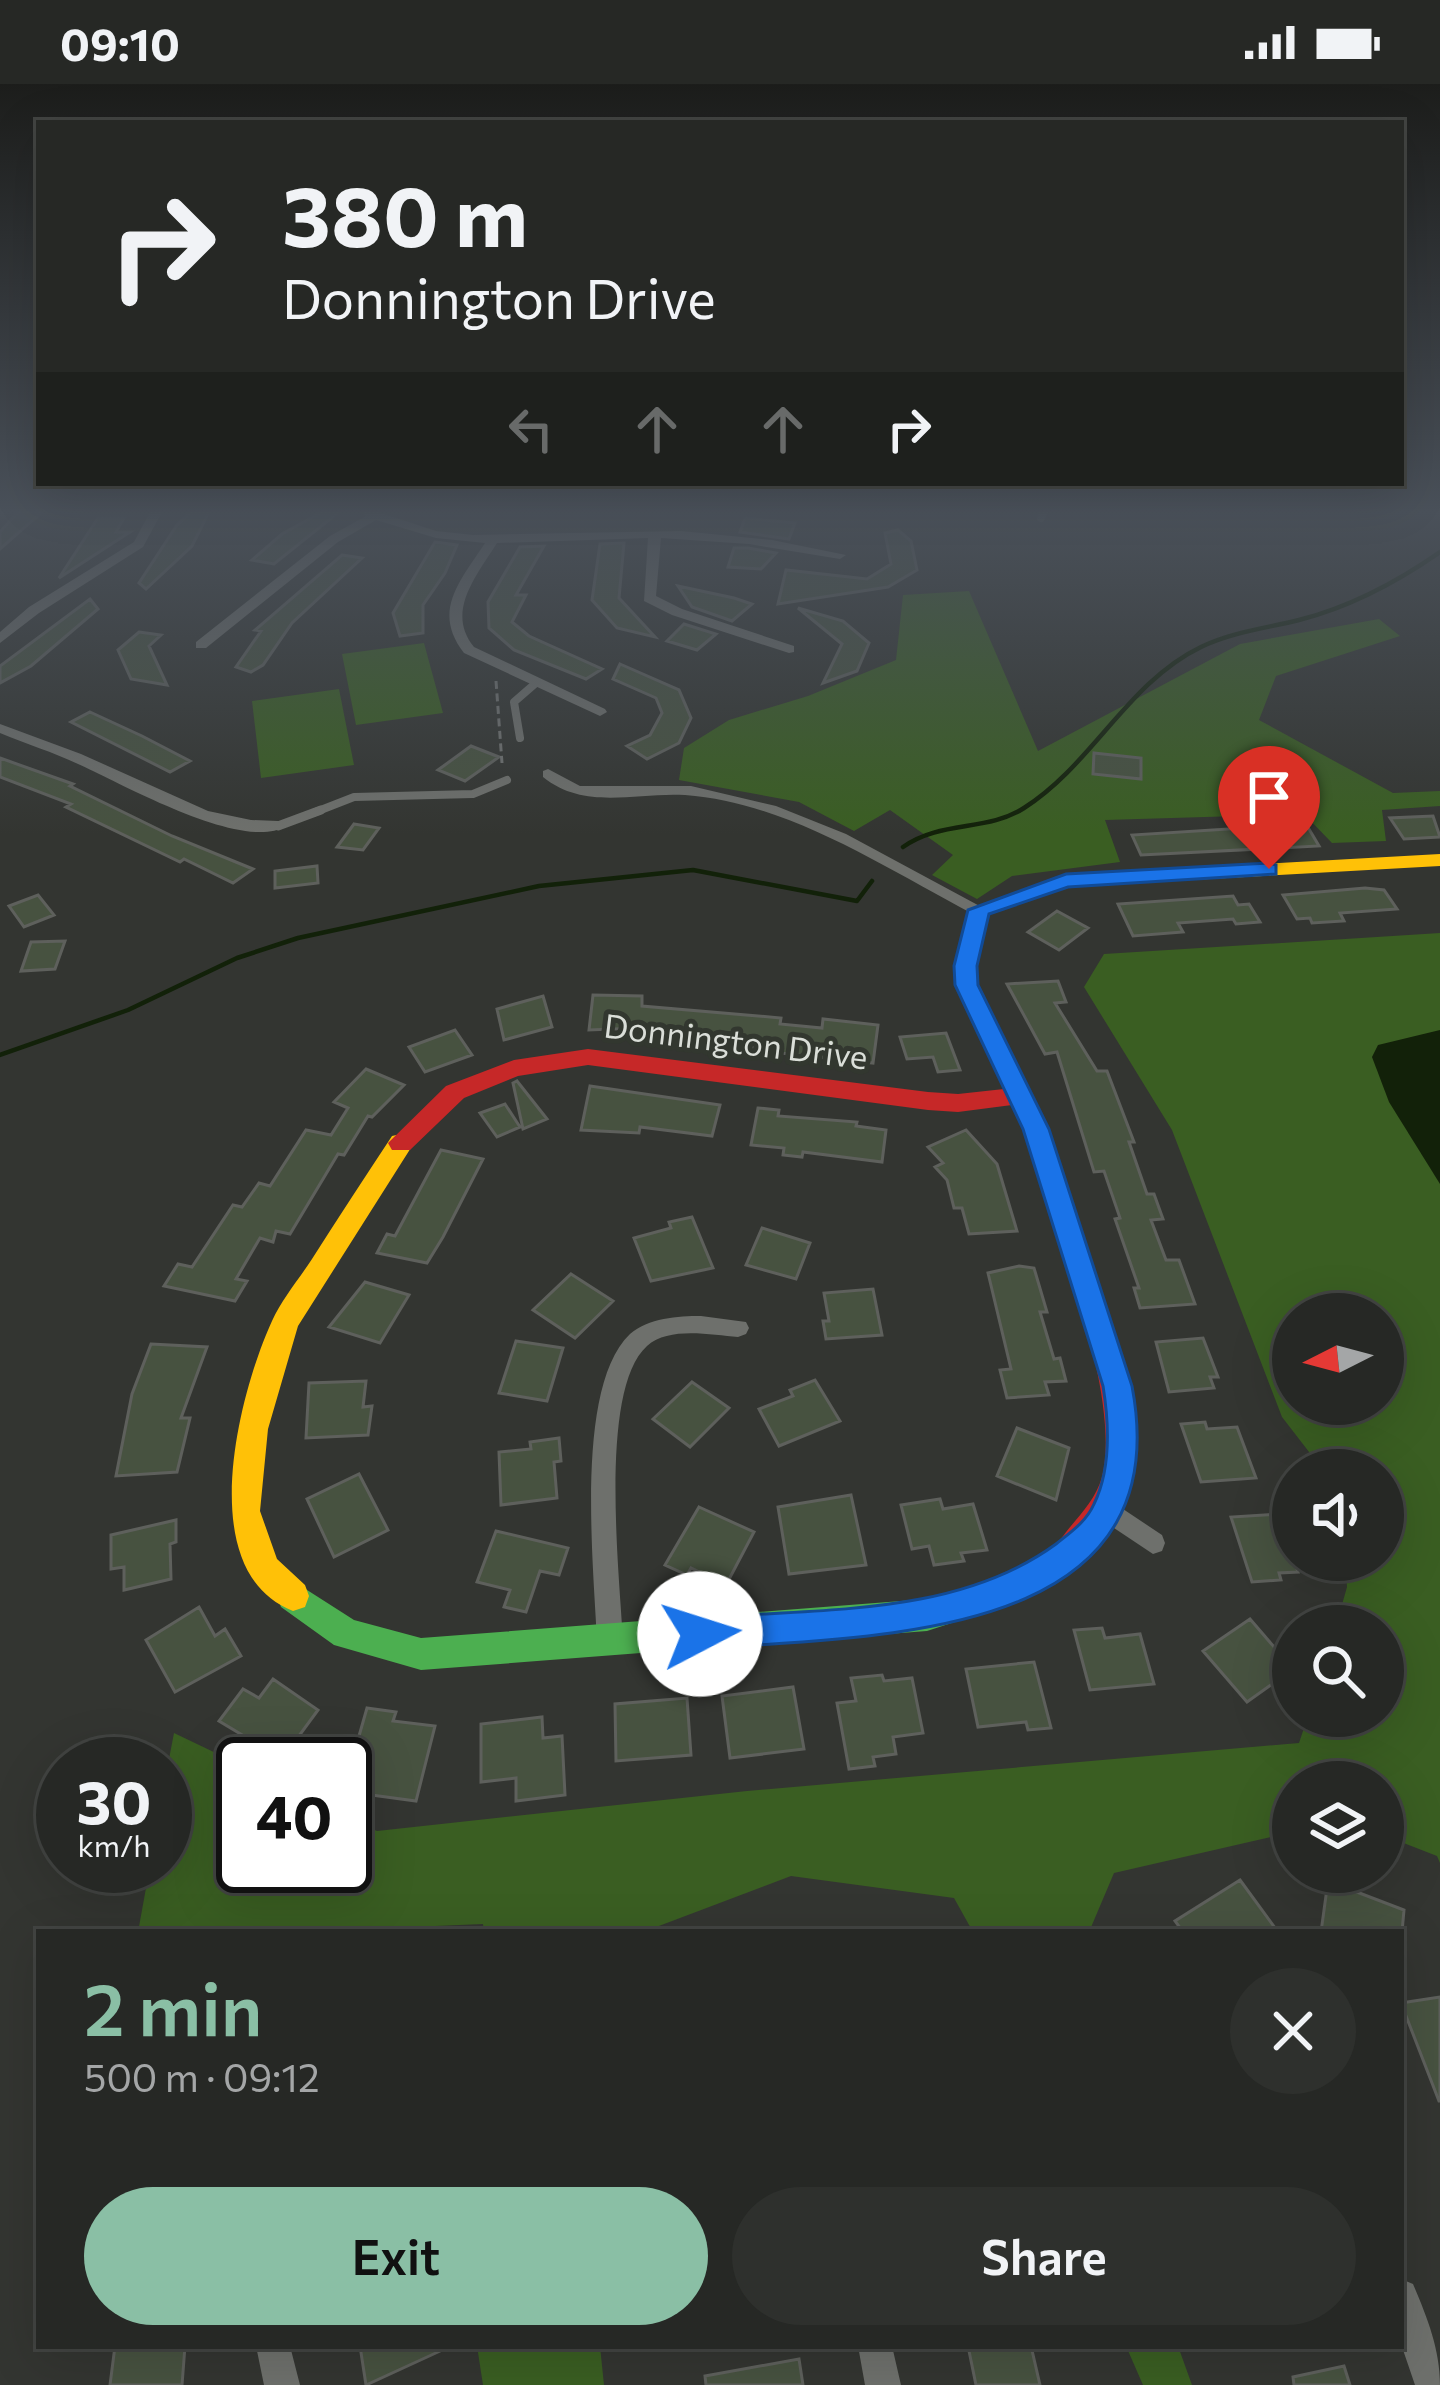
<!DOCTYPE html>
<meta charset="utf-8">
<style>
:root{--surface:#262825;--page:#2e302d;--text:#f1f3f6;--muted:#a4a6a7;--line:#424442;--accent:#8abfa5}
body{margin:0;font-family:Commissioner,sans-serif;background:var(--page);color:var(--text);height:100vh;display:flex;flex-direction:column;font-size:45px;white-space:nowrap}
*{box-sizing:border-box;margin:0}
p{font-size:39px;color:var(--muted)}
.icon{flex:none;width:66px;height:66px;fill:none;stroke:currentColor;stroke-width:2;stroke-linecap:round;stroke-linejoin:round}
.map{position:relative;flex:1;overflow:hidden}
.panel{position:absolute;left:36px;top:1845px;width:1368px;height:420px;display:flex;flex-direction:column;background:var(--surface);border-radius:0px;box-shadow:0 12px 48px #0002,0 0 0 3px var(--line)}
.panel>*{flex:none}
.top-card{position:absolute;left:36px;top:36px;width:1368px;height:366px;border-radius:0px;box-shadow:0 12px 48px #0002,0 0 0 3px var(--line);background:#262825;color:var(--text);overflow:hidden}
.needle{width:78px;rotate:264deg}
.tools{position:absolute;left:1272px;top:1209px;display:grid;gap:24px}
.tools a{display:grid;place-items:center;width:132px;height:132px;border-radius:50%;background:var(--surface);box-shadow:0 12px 48px #0002,0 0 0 3px var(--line);font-size:60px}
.speed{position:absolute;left:36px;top:1653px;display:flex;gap:24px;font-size:60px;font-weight:700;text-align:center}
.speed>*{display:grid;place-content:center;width:156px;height:156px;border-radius:50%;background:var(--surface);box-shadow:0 12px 48px #0002,0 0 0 3px var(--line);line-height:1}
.speed small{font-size:30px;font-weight:400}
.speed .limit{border:6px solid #111;border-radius:18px;background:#fff;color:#111}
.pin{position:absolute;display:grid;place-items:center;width:102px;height:102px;color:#fff;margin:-123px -51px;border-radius:50% 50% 50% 0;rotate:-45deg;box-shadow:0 0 12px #0007}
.pin .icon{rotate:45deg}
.me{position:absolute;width:132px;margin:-66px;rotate:85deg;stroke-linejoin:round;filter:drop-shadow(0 0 9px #0008)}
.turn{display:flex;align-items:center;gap:42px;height:252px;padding:0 48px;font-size:54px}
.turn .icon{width:156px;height:156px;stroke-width:2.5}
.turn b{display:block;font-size:84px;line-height:102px}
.lanes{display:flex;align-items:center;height:114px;padding:0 48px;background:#0003;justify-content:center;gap:60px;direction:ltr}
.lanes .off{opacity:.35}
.round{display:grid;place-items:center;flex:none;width:126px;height:126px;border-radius:63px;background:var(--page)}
.summary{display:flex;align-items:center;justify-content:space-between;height:204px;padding:0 48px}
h1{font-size:72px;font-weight:600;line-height:90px;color:var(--accent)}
.primary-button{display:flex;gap:24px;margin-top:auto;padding:24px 48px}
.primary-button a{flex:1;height:138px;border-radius:72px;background:var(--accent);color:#111;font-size:48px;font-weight:600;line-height:138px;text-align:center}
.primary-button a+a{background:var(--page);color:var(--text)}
.status{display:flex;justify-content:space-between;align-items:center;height:84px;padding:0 60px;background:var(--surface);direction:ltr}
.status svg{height:33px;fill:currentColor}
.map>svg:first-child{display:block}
.green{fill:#3a5e22;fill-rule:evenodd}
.water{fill:#122109}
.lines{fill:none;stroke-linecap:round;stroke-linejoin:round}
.stream{stroke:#122109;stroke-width:4.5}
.building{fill:#475240;stroke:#5e605c;stroke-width:3}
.path{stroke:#707270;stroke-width:3;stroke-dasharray:8 4.5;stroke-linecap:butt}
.lane-far1{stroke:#6e706c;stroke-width:8}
.lane{stroke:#6e706c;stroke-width:9}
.street{fill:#6e706c;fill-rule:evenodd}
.fast{fill:#4caf50;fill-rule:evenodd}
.slow{fill:#ffc107;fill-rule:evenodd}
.jam{fill:#c62828;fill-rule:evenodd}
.route{fill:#1a73e8;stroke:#114b97;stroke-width:3}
.labels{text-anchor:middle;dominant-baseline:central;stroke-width:10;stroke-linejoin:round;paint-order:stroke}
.street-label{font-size:33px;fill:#daded8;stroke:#32372f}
</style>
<div class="status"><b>09:10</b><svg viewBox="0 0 49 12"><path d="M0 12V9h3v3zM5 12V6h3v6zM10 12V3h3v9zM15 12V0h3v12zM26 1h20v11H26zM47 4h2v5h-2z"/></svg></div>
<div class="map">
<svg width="1440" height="2301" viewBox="0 0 1440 2301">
<rect width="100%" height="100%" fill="#333531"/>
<path class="green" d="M969,507L1038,667L1240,560L1379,535L1400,552L1276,592L1259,636L1393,709L1440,707V722L1382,726L1386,757L1332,759L1304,730L1105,736L1120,778L1012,792L977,815L932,791L953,771L890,726L854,747L799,718L679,696L684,664L729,636L808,612L896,576L903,511Z
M424,559L443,629L356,641L342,570Z
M339,605L354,681L261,694L252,617Z
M1440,849V1779L1437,1772L1383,1751V1698H1293V1748L1114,1789L1089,1848H973L954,1814L791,1792L643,1848H484L483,1840L412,1843L401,1848H138L150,1782H165V1696L174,1649L243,1682V1782H345V1732L377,1747L747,1707L1299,1659L1308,1632H1383V1542H1336L1347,1503L1345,1476H1383V1386H1323L1282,1333L1172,1046L1084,903L1104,870ZM1293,1230H1383V1320H1293Z
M477,2262H600L604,2301H483Z
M1126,2262H1178L1192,2301H1143Z"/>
<path class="water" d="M1440,946V1100L1389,1018L1372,973L1378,961Z"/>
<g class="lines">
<path class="stream" d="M903,763C941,736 987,748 1024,724C1092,681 1128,598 1201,563C1232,548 1267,544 1299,536C1350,523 1397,498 1440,468
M0,971L128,926L237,874L298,854L539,802L693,786L857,817L872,797"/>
</g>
<path class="building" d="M18,428H42L0,465V448Z
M191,428H209L192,462L146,505L139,499L177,441Z
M322,428H339L274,480L252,476L282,450Z
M98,434H124L116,448H130L59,494Z
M745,434L795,439L789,455L740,448Z
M898,446L911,457L917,486L888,503L778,520L786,486L867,495L891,480L885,449Z
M435,458L457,461L445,489L423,521V549L400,552L393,529Z
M624,459L619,514L655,553L617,544L592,516L600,460Z
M544,462L516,511H526L512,538L529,552L602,585L586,595L514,566L489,544L488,518L520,463Z
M734,464H748L776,469L761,485L728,483Z
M342,471L362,474L292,539L263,581L251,588L236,583L261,547L255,546Z
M678,502L734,514L752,520L732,537L692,523Z
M90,515L98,525L31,582L0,599V582Z
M798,524L843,537L869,559L857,587L823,599L842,560Z
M684,540L716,550L697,566L667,557Z
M139,548L161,551L149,562L167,601L131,595L118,566Z
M620,580L679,606L691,634L679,659L647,675L627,662L650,651L662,629L656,614L613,595Z
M90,628L142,652L190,677L170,688L71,638Z
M471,662L499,673L465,697L438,686Z
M1094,669L1141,674V695L1093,690Z
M0,674L73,700L70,702L172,752L253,785L233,799L184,775L180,778L66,723L71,720L0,693Z
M1433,732L1440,753L1404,755L1390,734Z
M354,740L379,744L363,766L337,763Z
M1306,740L1319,762L1141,771L1132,751Z
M317,782L318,799L275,804V787Z
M1365,804L1384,806L1397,825L1340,829L1344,837L1312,839L1310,834L1297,835L1283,811Z
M38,811L54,831L24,843L9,822Z
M1233,812L1238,821L1249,820L1260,838L1236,840L1233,835L1178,839L1183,848L1133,852L1118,820Z
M1057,827L1088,844L1059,866L1028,848Z
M65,857L55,885L21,887L31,858Z
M1058,897L1066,918L1055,919L1097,987H1107L1134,1058H1129L1147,1110H1154L1163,1135L1151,1136L1166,1176H1179L1195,1220L1140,1224L1134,1204H1139L1115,1135L1120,1134L1104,1087L1094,1088L1057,968L1045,970L1007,900Z
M593,911L642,912V922L781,934L780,940L822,944L823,935L878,941L873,979L752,966L754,954H660L663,943L589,946Z
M543,912L552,943L504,956L497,925Z
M455,946L472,971L425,988L409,963Z
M946,949L960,986L938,988L933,973L907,975L900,953Z
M366,985L404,1001L372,1033L368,1032L344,1071L338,1070L290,1150L276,1147L273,1158L260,1154L236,1195L247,1197L235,1217L164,1202L178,1180L192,1183L233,1121L242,1123L259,1099L270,1102L306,1046L331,1051L348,1024L334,1018Z
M517,997L547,1035L523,1045L513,999Z
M590,1002L720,1021L712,1052L640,1043L639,1049L581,1046Z
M505,1020L520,1043L497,1053L480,1029Z
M758,1024L779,1026L778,1032L857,1038L856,1042L886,1046L882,1078L803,1068L802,1073L783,1071L784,1064L751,1061Z
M966,1046L997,1080L1017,1147L969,1150L962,1124H954L947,1096L935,1083L943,1079L928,1063Z
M441,1066L483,1075L443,1153L427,1179L377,1169L387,1150L395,1152Z
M692,1133L713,1184L651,1197L634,1154L671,1144L669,1138Z
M762,1144L810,1159L796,1195L746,1181Z
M1019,1182L1034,1184L1047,1228H1040L1054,1275L1060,1274L1066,1297L1045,1298L1049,1311L1007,1314L1000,1286L1011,1285L988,1189Z
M571,1190L613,1217L575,1254L533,1226Z
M365,1198L409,1211L380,1259L329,1243Z
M873,1205L882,1251L826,1255L823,1237H829L824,1209Z
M1203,1254L1218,1293H1210L1214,1304L1169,1308L1156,1258Z
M516,1257L563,1264L547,1317L499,1309Z
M151,1260L207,1263L181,1334H190L177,1388L116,1392L132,1310Z
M815,1296L840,1337L779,1362L759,1325L793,1312L790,1306Z
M366,1297L363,1323L372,1322L368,1351L306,1354L309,1299Z
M692,1298L729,1324L690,1363L653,1335Z
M1205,1338L1207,1345L1237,1343L1256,1394L1201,1398L1181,1340Z
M1017,1344L1069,1364L1056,1416L997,1392Z
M559,1354L561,1377L554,1378L557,1414L501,1421L499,1368L531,1365L530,1358Z
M359,1390L388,1446L334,1473L307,1415Z
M851,1411L866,1481L789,1490L778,1423Z
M940,1415L943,1425L973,1420L987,1466L961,1469L964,1477L934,1481L929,1462L912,1465L901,1421Z
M699,1423L754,1448L726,1501L691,1484L687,1491L665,1481Z
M1278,1430L1298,1488L1279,1489L1281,1496L1252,1498L1231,1433Z
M176,1436V1458L170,1460L171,1495L124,1506V1483L111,1485V1451Z
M496,1447L568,1464L559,1491L540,1487L526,1528L504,1523L510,1506L477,1498Z
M199,1523L215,1552L225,1545L241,1572L175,1608L146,1556Z
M1250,1535L1293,1585L1247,1618L1203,1567Z
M1102,1544L1105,1554L1140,1550L1154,1600L1090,1606L1074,1546Z
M1034,1578L1051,1644L1028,1646L1026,1638L978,1643L966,1585Z
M882,1591L884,1597L912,1594L923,1649L893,1653L896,1670L873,1673L875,1682L849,1685L837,1619L856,1617L851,1594Z
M273,1595L318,1626L282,1675L219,1637L243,1605L259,1614Z
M793,1603L804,1665L730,1674L722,1612Z
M687,1614L691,1671L616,1677L615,1620Z
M367,1624L396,1628L393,1637L435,1642L416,1717L364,1710L368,1697L347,1694Z
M542,1633L543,1654L562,1652L565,1711L516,1717V1694L481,1698V1640Z
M1240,1796L1278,1848H1183L1175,1837Z
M1328,1797L1404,1826L1402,1848H1321Z
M1440,1913V2017H1439L1401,1919Z
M115,2262H185L182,2301H110Z
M360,2262H451L366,2301Z
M968,2262H1031L1040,2301H976Z
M799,2275L803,2301H706L705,2292Z
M1344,2282L1350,2301H1294L1293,2293Z"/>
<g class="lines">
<path class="path" d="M496,597L502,679"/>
<path class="lane-far1" d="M1041,434L1044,428
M520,654L514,618L537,598
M313,729L354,713L473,710L507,696"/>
<path class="lane" d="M278,742L321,726"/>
<path class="street" d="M150,428H162L143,463L39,529L0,559V548L29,523L134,458Z
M362,428H378L436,447L473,451L681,447L772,456L846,471L840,475L749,460L661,454L656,512L682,525L794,562V568L789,569L672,531L644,517L648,454L497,459C477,491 445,528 474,563L605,625L607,628L600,632L464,569C431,527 461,496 485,459L436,454L376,436L338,458L206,564H196V558L330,452L366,432Z
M0,640L81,670L208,727L251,736L278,737L286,742C243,769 121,699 78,680C53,668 26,660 0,649Z
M548,685L580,702H691L776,722L846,750L987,826L979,831L973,830C883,783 789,719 685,711C636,708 585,727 543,693V687Z
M701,1232L746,1238L749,1244L746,1250L738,1253C711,1251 669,1242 647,1262C598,1306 620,1493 623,1557L619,1566L610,1569L601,1566L597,1557C594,1483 574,1303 630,1250C648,1234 678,1232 701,1232Z
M1108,1415L1162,1451L1165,1459L1162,1467L1153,1470L1099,1434L1096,1426L1099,1418Z
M1401,2195L1413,2200C1427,2233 1440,2265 1440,2301H1415L1401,2260Z
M256,2262H290L300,2301H264Z
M858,2262H892L901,2301H865Z"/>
<path class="fast" d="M1068,1455L1079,1460L1084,1470L1079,1480L1026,1515L927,1547L421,1586L334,1561L281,1523L277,1512L281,1501L293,1497L354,1536L421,1554L927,1515L1005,1492Z"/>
<path class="slow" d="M1440,770V782L1101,801L1090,795L1101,789Z
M401,1050L414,1059L298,1242L268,1345L260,1427L277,1475L305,1501L309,1512L305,1523L293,1527C192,1488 239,1309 272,1237C282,1215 299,1195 312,1175C338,1134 365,1093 392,1052Z"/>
<path class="jam" d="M1101,789L1109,790V800L1068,803L989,830L976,882L979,901L1049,1045L1132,1302L1137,1352L1132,1394L1113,1440L1079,1480L1068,1485L1057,1480L1052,1470C1065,1442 1093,1425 1102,1393C1123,1311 1050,1131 1023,1045L1012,1021L958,1028L928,1026L588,981L518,992L464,1014L410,1066H392L388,1059L446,1002L514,976L588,965L928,1008L958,1010L1004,1005L955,901L954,882L968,826L1058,792Z"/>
</g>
<linearGradient id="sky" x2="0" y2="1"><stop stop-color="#1c1d1b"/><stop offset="0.57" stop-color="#4a515a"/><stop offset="1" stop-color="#4a515a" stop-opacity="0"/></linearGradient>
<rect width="1440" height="750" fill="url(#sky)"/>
<path class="route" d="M1269,779L1276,781V790L1068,803L989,830L977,882L978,901L1049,1045L1132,1302C1181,1560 871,1551 700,1565L689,1561L684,1550L689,1538L700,1534C820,1524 956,1533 1056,1460C1071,1448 1086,1438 1094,1420C1111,1385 1109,1339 1103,1302L1023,1045L955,901L954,882L968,826L1066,790Z"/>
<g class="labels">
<g class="street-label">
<text transform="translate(736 956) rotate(7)">Donnington Drive</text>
</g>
</g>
</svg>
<div class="tools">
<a><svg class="needle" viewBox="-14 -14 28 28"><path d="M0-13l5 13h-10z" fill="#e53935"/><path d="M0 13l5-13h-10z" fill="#a4a6a7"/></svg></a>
<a><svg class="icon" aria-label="sound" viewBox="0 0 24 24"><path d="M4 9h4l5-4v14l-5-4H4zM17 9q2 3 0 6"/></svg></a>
<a><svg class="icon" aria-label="search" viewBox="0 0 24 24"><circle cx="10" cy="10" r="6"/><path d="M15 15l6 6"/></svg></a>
<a><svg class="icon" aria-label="layers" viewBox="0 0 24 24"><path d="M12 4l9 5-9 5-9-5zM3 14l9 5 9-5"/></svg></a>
</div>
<div class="speed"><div>30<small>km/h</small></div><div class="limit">40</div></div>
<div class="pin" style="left:1269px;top:785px;background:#d93025"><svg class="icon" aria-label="arrive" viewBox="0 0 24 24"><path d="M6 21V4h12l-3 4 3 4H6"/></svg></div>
<svg class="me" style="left:700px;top:1550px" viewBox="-20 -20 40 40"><circle r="19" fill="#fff"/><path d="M0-13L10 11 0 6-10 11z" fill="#1a73e8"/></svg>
<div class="top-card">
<div class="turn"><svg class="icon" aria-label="right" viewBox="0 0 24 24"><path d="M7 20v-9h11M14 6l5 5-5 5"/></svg><div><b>380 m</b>Donnington Drive</div></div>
<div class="lanes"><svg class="icon off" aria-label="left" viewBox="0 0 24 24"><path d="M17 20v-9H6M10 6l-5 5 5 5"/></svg><svg class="icon off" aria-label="ahead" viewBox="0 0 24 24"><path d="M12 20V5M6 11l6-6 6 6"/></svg><svg class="icon off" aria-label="ahead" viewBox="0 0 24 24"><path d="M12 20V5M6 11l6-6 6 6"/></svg><svg class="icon" aria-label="right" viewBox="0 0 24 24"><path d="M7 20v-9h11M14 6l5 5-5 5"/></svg></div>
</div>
<section class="panel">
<div class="summary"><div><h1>2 min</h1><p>500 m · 09:12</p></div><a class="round"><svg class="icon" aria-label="close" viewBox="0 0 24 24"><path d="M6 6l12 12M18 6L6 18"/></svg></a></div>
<div class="primary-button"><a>Exit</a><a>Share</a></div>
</section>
</div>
